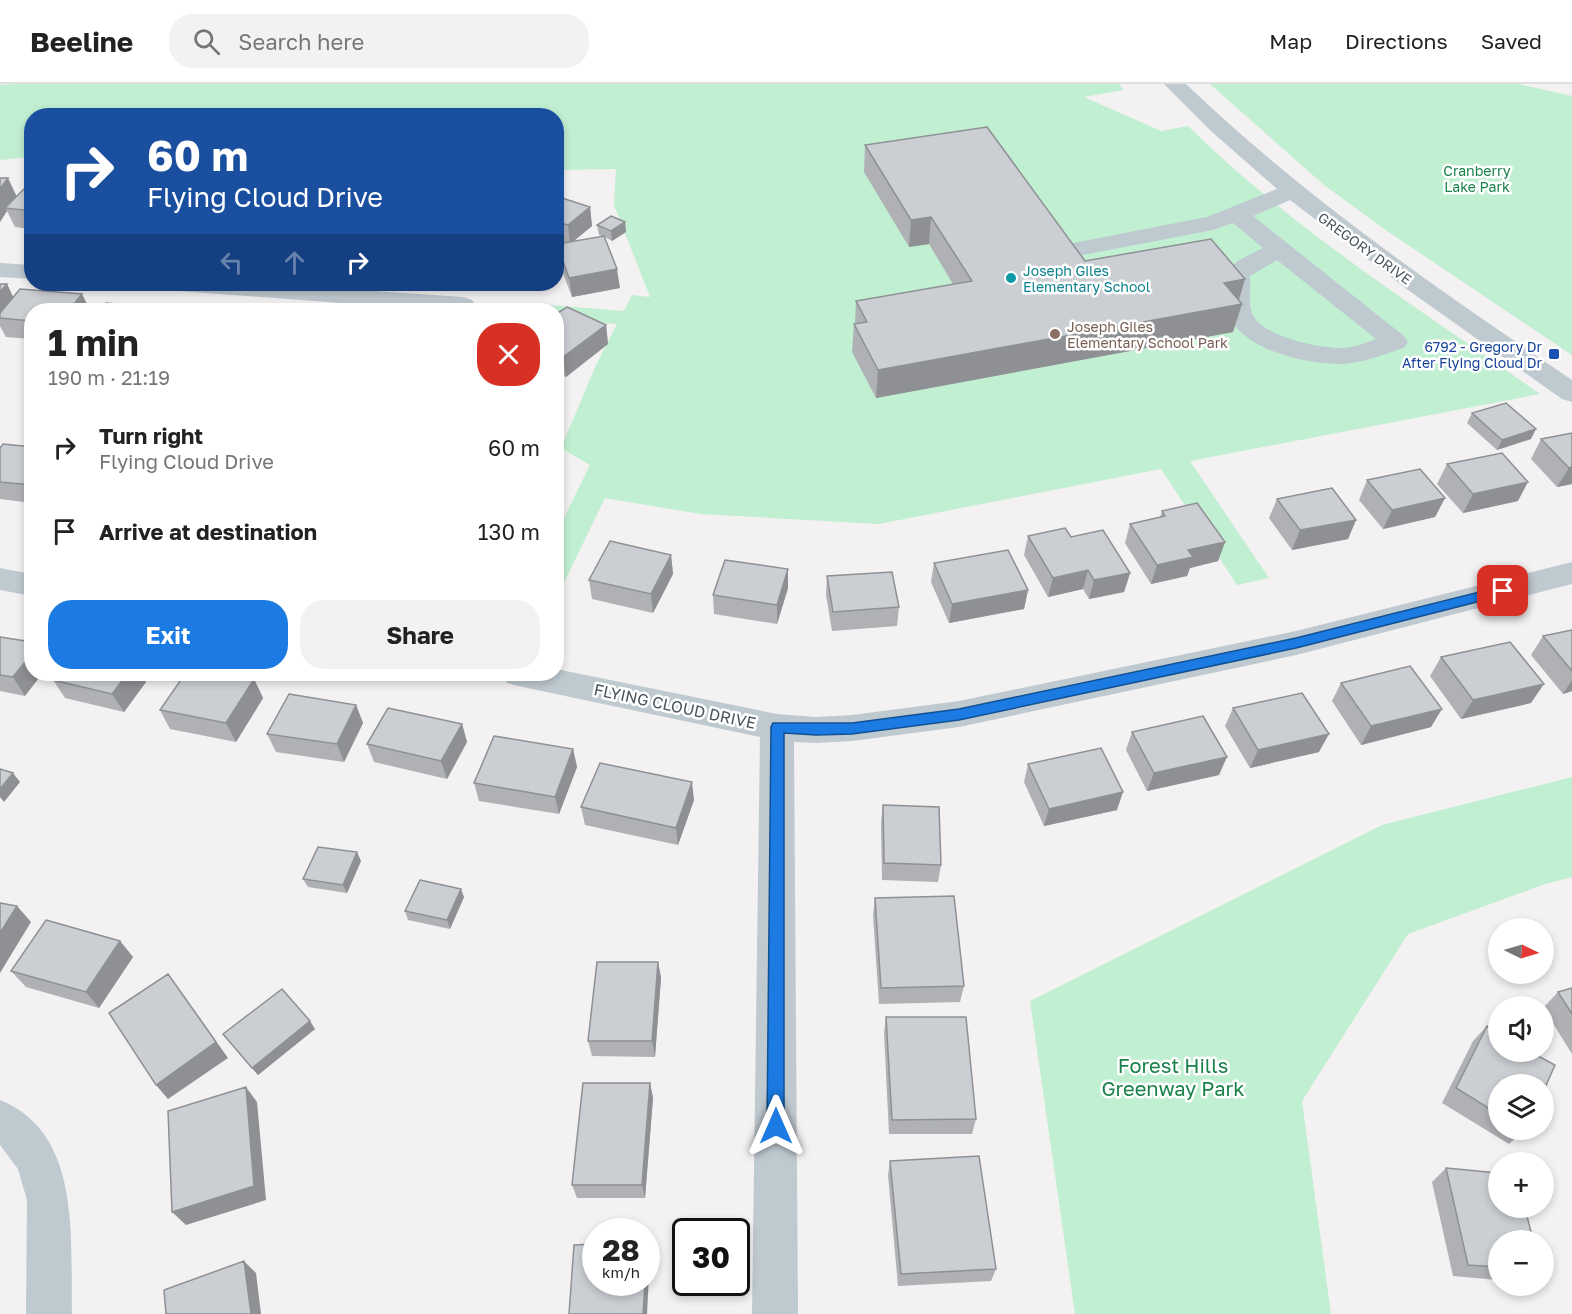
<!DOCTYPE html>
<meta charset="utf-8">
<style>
:root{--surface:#fff;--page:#f2f2f2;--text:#222;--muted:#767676;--line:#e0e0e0;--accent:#1c7be3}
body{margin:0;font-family:"Golos Text",sans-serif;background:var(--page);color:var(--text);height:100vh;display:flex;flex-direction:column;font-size:22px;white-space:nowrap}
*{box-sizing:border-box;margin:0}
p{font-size:20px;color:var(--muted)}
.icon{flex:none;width:33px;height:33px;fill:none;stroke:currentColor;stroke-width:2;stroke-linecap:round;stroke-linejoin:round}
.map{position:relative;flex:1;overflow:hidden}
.sheet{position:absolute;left:24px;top:219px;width:540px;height:378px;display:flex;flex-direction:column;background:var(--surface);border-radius:24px;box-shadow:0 3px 9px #0003}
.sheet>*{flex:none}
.guide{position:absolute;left:24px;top:24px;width:540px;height:183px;border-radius:24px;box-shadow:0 3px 9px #0003;background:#1a4fa0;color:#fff;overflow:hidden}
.needle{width:39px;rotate:95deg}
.fabs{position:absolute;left:1488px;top:834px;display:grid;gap:12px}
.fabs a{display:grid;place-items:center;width:66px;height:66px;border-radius:50%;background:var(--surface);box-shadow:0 3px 9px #0003;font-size:30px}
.speed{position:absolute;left:582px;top:1134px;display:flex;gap:12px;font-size:30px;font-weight:700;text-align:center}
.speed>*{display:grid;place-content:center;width:78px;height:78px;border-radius:50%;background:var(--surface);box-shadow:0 3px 9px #0003;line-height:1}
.speed small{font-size:15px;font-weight:400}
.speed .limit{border:3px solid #111;border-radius:9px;background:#fff;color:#111}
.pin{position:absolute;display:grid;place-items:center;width:51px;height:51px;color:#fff;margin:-26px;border-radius:12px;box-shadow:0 3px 9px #0006}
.me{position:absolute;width:66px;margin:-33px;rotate:0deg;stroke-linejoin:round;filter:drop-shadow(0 0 4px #0008)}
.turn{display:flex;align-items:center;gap:21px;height:126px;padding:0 24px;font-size:27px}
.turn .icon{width:78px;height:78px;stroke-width:2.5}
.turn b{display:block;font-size:42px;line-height:51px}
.lanes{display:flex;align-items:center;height:57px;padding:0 24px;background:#0003;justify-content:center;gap:30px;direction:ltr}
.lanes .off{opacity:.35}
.round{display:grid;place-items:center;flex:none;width:63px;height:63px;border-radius:24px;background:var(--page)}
.overview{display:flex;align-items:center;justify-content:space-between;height:102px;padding:0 24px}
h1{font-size:36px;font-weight:700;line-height:45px}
.primary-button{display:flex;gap:12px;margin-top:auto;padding:12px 24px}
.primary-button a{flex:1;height:69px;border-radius:24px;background:var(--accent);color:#fff;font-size:24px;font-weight:700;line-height:69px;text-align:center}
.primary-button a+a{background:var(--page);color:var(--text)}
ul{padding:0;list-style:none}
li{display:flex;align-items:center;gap:18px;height:84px;padding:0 24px}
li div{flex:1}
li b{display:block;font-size:22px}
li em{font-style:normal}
header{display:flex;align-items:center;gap:36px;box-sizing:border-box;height:84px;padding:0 30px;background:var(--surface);border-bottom:2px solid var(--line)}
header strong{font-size:28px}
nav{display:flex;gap:33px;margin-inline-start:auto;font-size:21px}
.search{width:420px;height:54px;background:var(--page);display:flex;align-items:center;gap:15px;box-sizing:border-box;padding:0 21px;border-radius:24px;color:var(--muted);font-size:22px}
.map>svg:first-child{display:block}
.green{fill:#c1efd1}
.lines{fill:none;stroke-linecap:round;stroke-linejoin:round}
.minor{fill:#bfc9d0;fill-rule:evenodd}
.wall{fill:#afb1b5}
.shaded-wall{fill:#8e9094}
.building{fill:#cbced3;stroke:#8e9094;stroke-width:1.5}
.route{fill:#1c7be3;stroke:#125094;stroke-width:1.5}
.culture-dot{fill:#0f9aa8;stroke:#fff;stroke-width:2}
.education-dot{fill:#8d6e63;stroke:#fff;stroke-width:2}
.transit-dot{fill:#1a4fb4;stroke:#fff;stroke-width:2}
.labels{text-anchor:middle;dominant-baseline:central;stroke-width:5;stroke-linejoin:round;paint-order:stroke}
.far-park-label{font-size:14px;fill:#198149;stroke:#fff}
.far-street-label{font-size:14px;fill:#49555f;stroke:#fff}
.far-culture-label{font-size:14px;fill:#0d838f;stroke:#fff;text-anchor:start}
.far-education-label{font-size:14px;fill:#785e54;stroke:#fff;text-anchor:start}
.far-transit-label{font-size:14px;fill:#164399;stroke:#fff;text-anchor:end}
.street-label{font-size:16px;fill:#49555f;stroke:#fff}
.near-park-label{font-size:20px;fill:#198149;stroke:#fff}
</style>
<header>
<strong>Beeline</strong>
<div class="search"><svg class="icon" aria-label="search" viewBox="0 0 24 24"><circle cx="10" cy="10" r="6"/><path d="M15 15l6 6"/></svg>Search here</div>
<nav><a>Map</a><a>Directions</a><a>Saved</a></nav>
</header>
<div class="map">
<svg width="1572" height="1230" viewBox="0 0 1572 1230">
<rect width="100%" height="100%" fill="#f3f1f1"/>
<path class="green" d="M17,0H1119L1124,6L1084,13L1161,47L1188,42C1293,146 1420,225 1540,310L1190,377L1269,494L1237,501L1161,385L879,440L701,430L605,414L557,513V448L590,381L561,364L596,281L617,240L557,235L556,226H522L525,219L624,227L632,211L650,213L614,121L616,85L557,86L556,32H32L31,73L0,76V1Z
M1210,0H1518L1572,12V271L1387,147L1324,101Z
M1572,693V793L1545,800L1408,850L1302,1017L1331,1230H1075L1030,917L1382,741Z"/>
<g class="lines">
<path class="minor" d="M1164,0H1186C1304,113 1437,205 1572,296V318L1562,315L1408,206L1290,116L1253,132L1404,252L1408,258L1404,264C1383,270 1360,281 1337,280C1298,279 1225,262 1225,213C1226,178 1234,179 1263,164L1233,139L1213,146L1067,174L1058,172L1055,167L1058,162L1207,133L1277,105L1212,48ZM1277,176L1376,255C1366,259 1355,263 1344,264C1322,265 1267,254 1254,233C1247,222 1251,204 1250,192Z
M0,179L32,181V195L0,193Z
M167,200H274L463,213L472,216L476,221L471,226H435L179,207L170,205Z
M1572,478V500L1296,571L959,643L852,657L816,659L794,658L798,1230H752L760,653L518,602L507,599L502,590H556V585L777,630L816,633L852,631L959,617L1296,547Z
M0,484L32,490V512L0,506Z
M0,1016C83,1049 70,1157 72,1230H26L27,1116L18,1085L0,1061Z"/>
</g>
<path class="wall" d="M865,61L1085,177L1245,195L1239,217L1233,248L876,314L852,268L854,240H855L856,217L953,200L929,160L909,163L864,88Z
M0,94L17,112L32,97V145L15,143L7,127L0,138Z
M556,112L590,123L592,142L574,157L602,152L599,151L597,141L625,138L626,148L612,157L605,153L620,204L572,213L559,179L557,160L566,159L556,156Z
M0,200H7L13,213L32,226V255L6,253L0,242Z
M556,230L606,241L608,260L566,293L556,288Z
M1472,329L1531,355L1497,366L1467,339Z
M32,331V346L27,337Z
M1572,349V400L1557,403L1531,375L1541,355Z
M32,363V419L0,415V364Z
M1447,380L1518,417L1463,429L1437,400Z
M1367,396L1445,414L1435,433L1383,445L1359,416Z
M1277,415L1356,436L1348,455L1292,466L1269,434Z
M1162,427L1225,458L1218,477L1190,484L1187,492L1151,500L1125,459L1130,440L1160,433Z
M1028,452L1071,453L1130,489L1124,508L1089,515L1083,505L1048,513L1024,471Z
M671,471L673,490L653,529L592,515L589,496Z
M934,479L1028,506L1024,525L949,539L931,498Z
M788,485V504L777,540L714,530L713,511Z
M827,492L899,523L897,542L832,547L826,511Z
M1572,546V607L1563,610L1531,571L1543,552Z
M0,553L25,612L0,607Z
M1441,573L1531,619L1461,635L1430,592Z
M58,590H141L146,598L124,628L65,614L53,596Z
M254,595L263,614L236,658L170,645L160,626Z
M1341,599L1431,643L1361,661L1332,617Z
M356,621L363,639L344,678L276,668L267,650Z
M1233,624L1319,668L1250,684L1225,642Z
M462,640L467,658L447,695L374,678L367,660Z
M1132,648L1219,691L1147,707L1126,666Z
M573,665L577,683L559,730L479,717L474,699Z
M1028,680L1117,726L1044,742L1024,698Z
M694,716L678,761L585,741L581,723Z
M883,721L941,781L938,798L882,796L881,739Z
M361,777L347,809L308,803L303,795Z
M464,813L450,845L408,836L405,827Z
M875,814L964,902L960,918L879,920L873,831Z
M120,857L133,873L99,924L26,903L11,887Z
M658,878L661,894L655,973L592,972L588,957Z
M1572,904V970L1544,925V923L1558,908Z
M886,933L976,1035L972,1050H889L884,949Z
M1487,942L1498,1000V1046H1525L1509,1060L1442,1019L1473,957Z
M315,945L258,991L223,950Z
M650,999L653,1014L645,1114H577L572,1101Z
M890,1077L996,1185L991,1197L898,1202L888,1091Z
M1446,1084L1498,1156V1196L1453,1192L1432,1098Z"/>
<path class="shaded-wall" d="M8,94L17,113L5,124L7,127L0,138V105Z
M590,123L592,142L570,160L568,141Z
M931,133L929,160L909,163L911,136Z
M625,138L626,148L612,157L611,147Z
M617,185L620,204L572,213L569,194Z
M1245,195L1237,221L1242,220L1233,248L876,314L878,286L1224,199Z
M7,200L16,219L0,234V208Z
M82,210L90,226H69Z
M606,241L608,260L566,293L563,273Z
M1536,345L1531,355L1497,366L1502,356Z
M1572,383V400L1557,403L1569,384Z
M1528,398L1518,417L1463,429L1473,410Z
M1445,414L1435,433L1383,445L1392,426Z
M1356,436L1348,455L1292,466L1300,446Z
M1225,458L1218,477L1190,484L1187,492L1151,500L1157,481L1188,466Z
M671,471L673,490L653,529L651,510Z
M788,485V504L777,540V521Z
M1088,486L1083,505L1048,513L1053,494Z
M1130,489L1124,508L1089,515L1094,496Z
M1028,506L1024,525L949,539L952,520Z
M32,569V590H42L25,612L13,593Z
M127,590H141L146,598L124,628L112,610Z
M254,595L263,614L236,658L226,639Z
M1572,596V607L1563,610Z
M1544,600L1531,619L1461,635L1473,616Z
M356,621L363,639L344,678L337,660Z
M1442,625L1431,643L1361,661L1371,642Z
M462,640L467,658L447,695L441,677Z
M1329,650L1319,668L1250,684L1258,666Z
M573,665L577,683L559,730L555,713Z
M1227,673L1219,691L1147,707L1154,689Z
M13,689L20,698L4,718L0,713V705Z
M692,698L694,716L678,761L676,744Z
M1123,708L1117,726L1044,742L1049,725Z
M357,768L361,777L347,809L343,801Z
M461,805L464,813L450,845L447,836Z
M17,822L31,838L0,889V849Z
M120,857L133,873L99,924L86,908Z
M658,878L661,894L655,973L652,957Z
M180,906L228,974L168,1015L156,1001Z
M310,937L315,945L258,991L252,984Z
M650,999L653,1014L645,1114L642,1101Z
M246,1003L257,1018L266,1116L186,1141L172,1128Z
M647,1159L650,1171L647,1230H643L645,1198H646Z
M244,1177L256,1189L261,1230H251Z"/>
<path class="building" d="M987,43L1085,177L1211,155L1245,195L1224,199L1242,220L878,286L854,240L867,238L856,217L972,197L931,133L911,136L865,61Z
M0,94H8L0,105Z
M32,97V127L5,124Z
M556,112L590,123L568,141L556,138Z
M611,132L625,138L611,147L597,141Z
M604,152L617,185L569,194L557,160Z
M0,200H7L0,208Z
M20,205L82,210L69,226H32V237L0,234V229Z
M106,219L165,224L163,226H101Z
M567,223L606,241L563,273L556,270V230Z
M1506,319L1536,345L1502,356L1472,329Z
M32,331V337H27Z
M1572,349V383L1569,384L1541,355Z
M3,360L32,363V401L0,398V364Z
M1502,369L1528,398L1473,410L1447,380Z
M1420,385L1445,414L1392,426L1367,396Z
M1332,404L1356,436L1300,446L1277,415Z
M1197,419L1225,458L1188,466L1193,473L1157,481L1130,440L1165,432L1162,427Z
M1065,444L1071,453L1103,446L1130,489L1094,496L1088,486L1053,494L1028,452Z
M610,457L671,471L651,510L589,496Z
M1008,466L1028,506L952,520L934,479Z
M725,476L788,485L777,521L713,511Z
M892,488L899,523L833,528L827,492Z
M1572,546V587L1543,552Z
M0,553L32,558V569L13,593L0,591Z
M1510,558L1544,600L1473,616L1441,573Z
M1410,582L1442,625L1371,642L1341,599Z
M58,590H127L112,610L53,596Z
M185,590H223L254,595L226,639L160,626Z
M1302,609L1329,650L1258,666L1233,624Z
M289,610L356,621L337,660L267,650Z
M388,624L462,640L441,677L367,660Z
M1203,632L1227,673L1154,689L1132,648Z
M494,652L573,665L555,713L474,699Z
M1101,664L1123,708L1049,725L1028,680Z
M600,679L692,698L676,744L581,723Z
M0,685L13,689L0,705Z
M883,721L939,723L941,781L884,779Z
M318,763L357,768L343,801L303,795Z
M420,796L461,805L447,836L405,827Z
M954,812L964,902L881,904L875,814Z
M0,819L17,822L0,849Z
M46,836L120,857L86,908L11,887Z
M597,878H658L652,957H588Z
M168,890L216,958L156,1001L109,929Z
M1572,904V930L1558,908Z
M282,905L310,937L252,984L223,950Z
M886,933H966L976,1035L892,1036Z
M1487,942L1498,948V968H1531L1555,981L1544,1006V1000H1498V1030L1456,1004Z
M583,999H650L642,1101H572Z
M246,1003L254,1102L172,1128L168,1027Z
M979,1072L996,1185L901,1190L890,1077Z
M1446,1084L1498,1089V1124H1525L1533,1156H1498V1183L1468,1181Z
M596,1160V1198H645L643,1230H569L574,1161Z
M244,1177L251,1230H166L164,1206Z"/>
<path class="route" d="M1503,502L1509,507L1508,510L1296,564L959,636L852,650L816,651L784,649V1042L782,1048L776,1050L769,1048L767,1042L771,643L773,639H852L959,625L1296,554Z"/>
<circle class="culture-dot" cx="1011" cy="194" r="6"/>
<circle class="education-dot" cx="1055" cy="250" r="6"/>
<rect class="transit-dot" x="1548" y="264" width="12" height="12" rx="3"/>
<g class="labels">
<g class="far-park-label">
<text x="1477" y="86">Cranberry<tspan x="1477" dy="16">Lake Park</tspan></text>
</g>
<g class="far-street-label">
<text transform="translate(1365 164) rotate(36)">GREGORY DRIVE</text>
</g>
<g class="far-culture-label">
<text x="1023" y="186">Joseph Giles<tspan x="1023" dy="16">Elementary School</tspan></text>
</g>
<g class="far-education-label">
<text x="1067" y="242">Joseph Giles<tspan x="1067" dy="16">Elementary School Park</tspan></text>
</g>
<g class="far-transit-label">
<text x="1542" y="262">6792 - Gregory Dr<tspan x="1542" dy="16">After Flying Cloud Dr</tspan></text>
</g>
<g class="street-label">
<text transform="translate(675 622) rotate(12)">FLYING CLOUD DRIVE</text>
</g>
<g class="near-park-label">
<text x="1173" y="981">Forest Hills<tspan x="1173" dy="23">Greenway Park</tspan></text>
</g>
</g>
</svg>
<div class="fabs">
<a><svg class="needle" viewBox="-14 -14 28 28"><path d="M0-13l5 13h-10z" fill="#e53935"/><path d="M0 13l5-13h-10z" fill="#767676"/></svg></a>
<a><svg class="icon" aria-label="sound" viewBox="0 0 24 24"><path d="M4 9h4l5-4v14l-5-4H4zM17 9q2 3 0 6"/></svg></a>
<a><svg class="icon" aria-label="layers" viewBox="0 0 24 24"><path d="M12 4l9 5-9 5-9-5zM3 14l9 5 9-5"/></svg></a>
<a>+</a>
<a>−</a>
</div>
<div class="speed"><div>28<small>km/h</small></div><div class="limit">30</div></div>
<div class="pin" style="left:1503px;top:507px;background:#d93025"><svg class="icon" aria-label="arrive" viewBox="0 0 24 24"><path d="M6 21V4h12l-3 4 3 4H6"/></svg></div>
<svg class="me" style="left:776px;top:1042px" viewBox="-20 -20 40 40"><path d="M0-17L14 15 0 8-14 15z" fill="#1c7be3" stroke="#fff" stroke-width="4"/></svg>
<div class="guide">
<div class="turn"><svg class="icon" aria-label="right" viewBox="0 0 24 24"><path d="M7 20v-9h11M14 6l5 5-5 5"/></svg><div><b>60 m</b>Flying Cloud Drive</div></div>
<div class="lanes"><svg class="icon off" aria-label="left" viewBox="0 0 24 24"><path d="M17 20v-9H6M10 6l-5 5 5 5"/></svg><svg class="icon off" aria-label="ahead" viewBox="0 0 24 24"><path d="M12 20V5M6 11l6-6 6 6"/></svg><svg class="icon" aria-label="right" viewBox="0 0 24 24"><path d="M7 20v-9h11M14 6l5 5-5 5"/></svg></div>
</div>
<section class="sheet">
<div class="overview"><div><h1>1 min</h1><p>190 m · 21:19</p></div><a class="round" style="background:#d93025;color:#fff"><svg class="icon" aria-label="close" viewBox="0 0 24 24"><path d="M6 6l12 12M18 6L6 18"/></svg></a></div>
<ul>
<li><svg class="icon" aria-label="right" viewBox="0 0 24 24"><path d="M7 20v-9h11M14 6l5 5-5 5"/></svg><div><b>Turn right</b><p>Flying Cloud Drive</p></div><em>60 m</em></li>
<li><svg class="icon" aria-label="arrive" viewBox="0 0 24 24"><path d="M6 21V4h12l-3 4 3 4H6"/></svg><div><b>Arrive at destination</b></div><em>130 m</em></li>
</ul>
<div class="primary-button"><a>Exit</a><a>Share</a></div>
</section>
</div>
